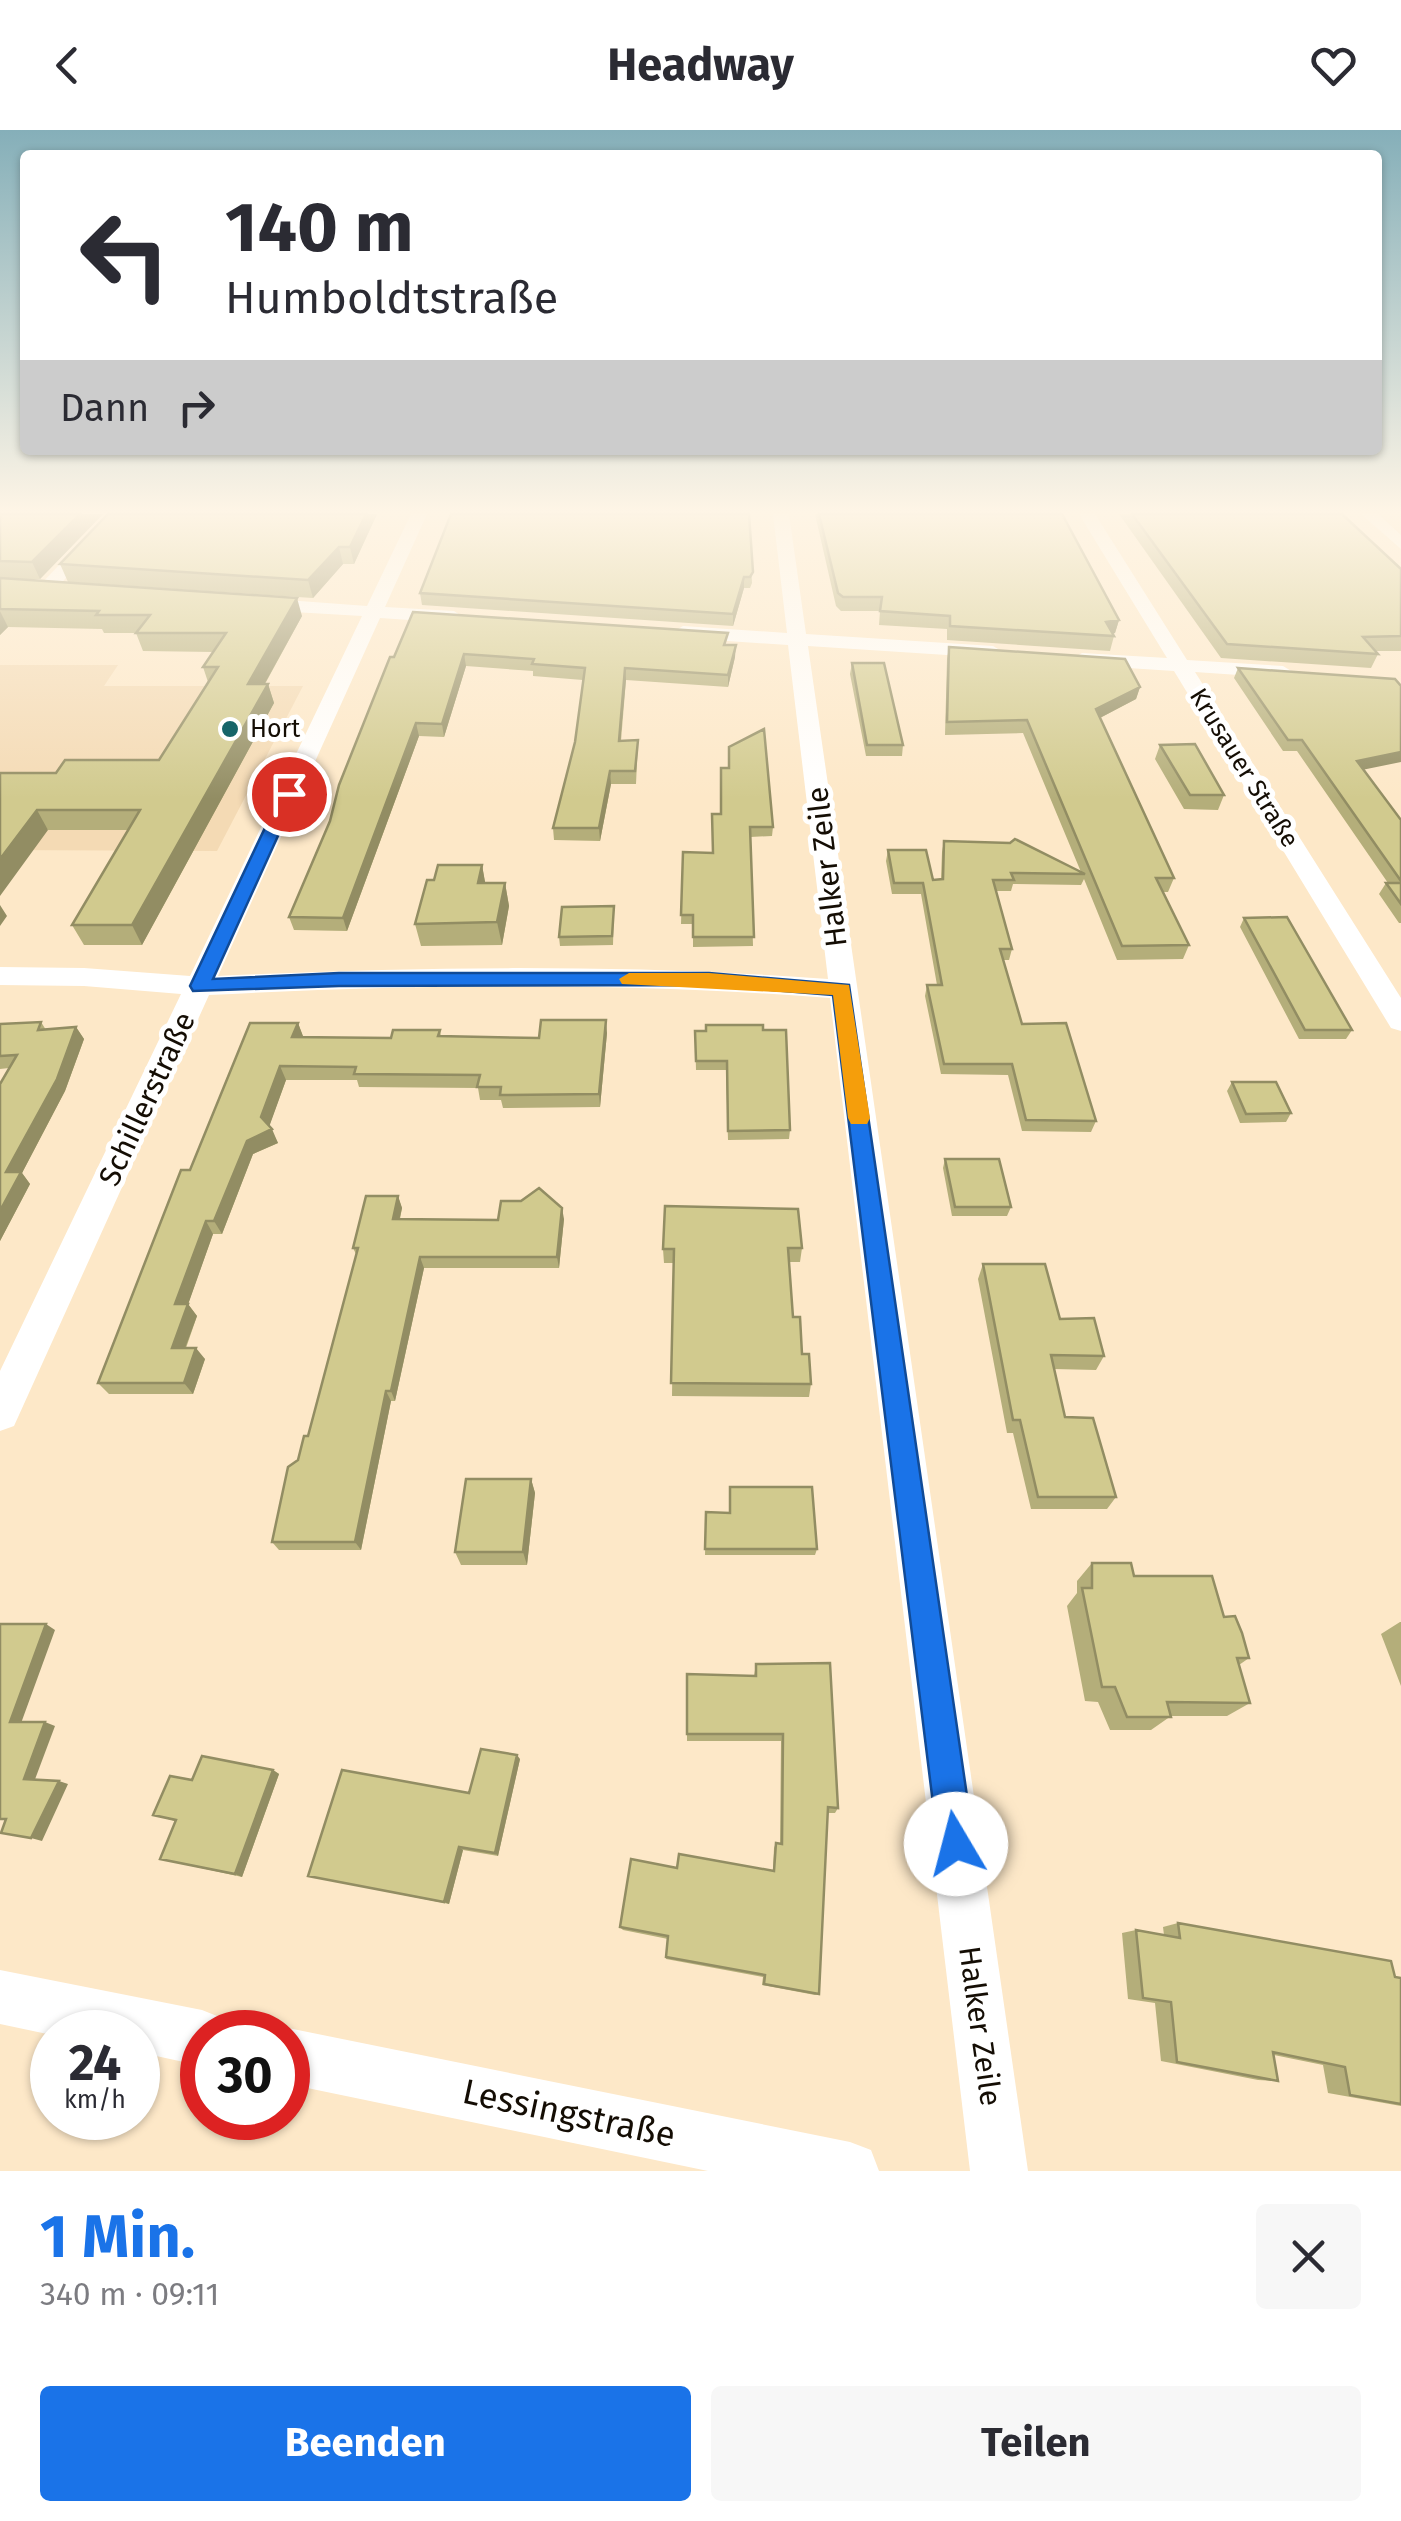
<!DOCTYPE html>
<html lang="de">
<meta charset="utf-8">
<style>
:root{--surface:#fff;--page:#f7f7f7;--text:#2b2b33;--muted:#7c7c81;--accent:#1a73e8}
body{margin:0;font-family:"Fira Sans",sans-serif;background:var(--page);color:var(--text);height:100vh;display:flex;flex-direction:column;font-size:38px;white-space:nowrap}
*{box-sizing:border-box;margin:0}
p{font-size:32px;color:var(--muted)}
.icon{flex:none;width:55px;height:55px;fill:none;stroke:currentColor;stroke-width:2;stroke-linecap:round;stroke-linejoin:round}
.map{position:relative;height:2041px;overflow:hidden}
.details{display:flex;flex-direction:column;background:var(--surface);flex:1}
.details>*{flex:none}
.guide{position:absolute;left:20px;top:20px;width:1362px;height:305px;border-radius:10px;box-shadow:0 2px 8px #0004;background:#fff;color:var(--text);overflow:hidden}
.speed{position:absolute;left:30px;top:1880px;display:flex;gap:20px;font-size:50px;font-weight:700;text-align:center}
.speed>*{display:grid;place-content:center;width:130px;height:130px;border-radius:50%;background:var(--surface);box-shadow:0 2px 8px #0004;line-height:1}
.speed small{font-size:25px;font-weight:400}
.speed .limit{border:15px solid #d22;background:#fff;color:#111}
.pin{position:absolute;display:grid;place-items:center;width:85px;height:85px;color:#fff;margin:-42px;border:5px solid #fff;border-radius:50%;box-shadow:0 2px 10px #0007}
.me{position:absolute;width:110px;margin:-55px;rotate:352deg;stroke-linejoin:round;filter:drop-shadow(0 0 8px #0008)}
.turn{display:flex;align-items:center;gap:35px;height:210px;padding:0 40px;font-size:45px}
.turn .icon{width:130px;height:130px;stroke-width:2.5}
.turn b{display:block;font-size:70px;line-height:85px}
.then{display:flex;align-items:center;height:95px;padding:0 40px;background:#0003;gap:20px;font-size:38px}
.round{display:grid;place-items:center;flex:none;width:105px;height:105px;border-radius:10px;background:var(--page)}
.summary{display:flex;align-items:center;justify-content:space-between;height:170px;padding:0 40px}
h1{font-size:60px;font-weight:700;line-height:75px;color:var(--accent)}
.button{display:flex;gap:20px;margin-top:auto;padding:20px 40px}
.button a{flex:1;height:115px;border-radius:10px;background:var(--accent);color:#fff;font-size:40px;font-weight:700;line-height:115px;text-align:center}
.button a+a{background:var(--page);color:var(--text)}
header{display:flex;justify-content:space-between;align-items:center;height:130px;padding:0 40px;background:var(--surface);font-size:45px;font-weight:700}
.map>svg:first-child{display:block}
.built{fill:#f4dab4}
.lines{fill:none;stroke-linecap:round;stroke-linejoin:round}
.minor{fill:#fff;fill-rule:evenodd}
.wall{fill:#b4ae7a}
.shaded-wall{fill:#928d63}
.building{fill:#d1ca8e;stroke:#928d63;stroke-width:2.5}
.route{fill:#1a73e8;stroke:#114b97;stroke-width:2.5}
.slow{fill:#f59e0b}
.poi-dot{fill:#166569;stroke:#fff;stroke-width:4}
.labels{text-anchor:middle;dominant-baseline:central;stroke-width:10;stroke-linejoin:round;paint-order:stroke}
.far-poi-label{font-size:25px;fill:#140d04;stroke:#fff;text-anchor:start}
.far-street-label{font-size:25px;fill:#140d04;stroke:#fff}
.street-label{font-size:30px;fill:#140d04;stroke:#fff}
.near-street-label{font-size:35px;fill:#140d04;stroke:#fff}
</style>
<header><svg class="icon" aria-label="back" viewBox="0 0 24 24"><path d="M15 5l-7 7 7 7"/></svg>Headway<svg class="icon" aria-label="heart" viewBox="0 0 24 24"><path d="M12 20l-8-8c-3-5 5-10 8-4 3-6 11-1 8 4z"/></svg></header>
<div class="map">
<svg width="1401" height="2041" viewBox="0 0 1401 2041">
<rect width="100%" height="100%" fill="#fde8c8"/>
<path class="built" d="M0,535H118L104,556H303L217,721L0,720Z"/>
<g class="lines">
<path class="minor" d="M108,384H125L52,463H40V455Z
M411,384H427L385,477L454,481L463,487L454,493L380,488L218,846C421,836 626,834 828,849L788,515L683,508L673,502L683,496L787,503L773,384H789L806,504L993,516L1003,522L993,528L808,516L1028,2041H970L830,868C624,852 416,854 209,865L14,1296L0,1301V1241L181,864L84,856L0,855V837L84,838L190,846L362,486L259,480L250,474L259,468L367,476Z
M1079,384H1095L1187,530L1283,536L1293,542L1283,548L1195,542L1401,868V901L1391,898L1174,541L1082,535L1072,529L1082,523L1167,528Z
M1361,384H1378L1401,405V419Z
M0,1840L202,1880L222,1888L227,1902H202V1936L138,1922V1902L52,1905L0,1894Z
M288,1898L850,2012L871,2020L879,2041H708L288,1954V1902H277Z"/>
</g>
<path class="wall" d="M0,384H103L40,449H16L302,486L265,554H268L274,573L142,815H84L72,795L128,700H48L0,643H56L159,630L208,552L203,537L214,522L143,521L136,503H104L102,499L8,497L0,505Z
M377,384L354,434H343L313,468L68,452L60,434Z
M749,384L752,453L750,458H744L733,496L422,475L420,463Z
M815,384H1062L1119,490L1115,503L1113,504L1114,506L1110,521L947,510V499L879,495L880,481H841L836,476Z
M1119,384H1342L1401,439V521H1376L1378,524L1371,538L1221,528Z
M727,515L735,527L728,557L626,550L621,611L638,610L636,654H611L600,711L554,710L553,698L575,612L583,550L533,546V541L466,536L444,607L419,606L347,801L294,800L289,787L330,691L390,527Z
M949,517L1140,557L1136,569L1100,588L1174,748L1168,762H1163L1189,815L1183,829L1117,830L1084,749L1081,755L1013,754L1011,761H996L1012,819L1009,830H1003L1022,894L1096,991L1091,1002L1022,1001L1008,945L941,944L925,866L927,855H937L921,764H892L886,731L888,720L933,750H941L942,722L944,711L1081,742L1023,603L945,605L947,529Z
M852,533L903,615L902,626H866L850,544Z
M1238,538L1364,640L1401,690V793H1399L1379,764L1386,753H1388L1297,621H1283L1234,548Z
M1160,615L1224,665L1218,680L1184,679L1155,629Z
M712,684L773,697L772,706L750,707L753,816L693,817V794H681L683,722L713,723Z
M482,735L485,753H505L509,776L502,815L421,816L415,794L434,750Z
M614,776L613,815L560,816L559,807Z
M1244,788L1352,900L1346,909H1299L1240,797Z
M41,892L46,900L76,897L84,909L65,961L22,1043L30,1054L0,1111V954L9,938L0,939V894Z
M298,893L303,907L391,908L440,900L441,907L539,908L607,903L600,977L503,978L501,970H480L478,958L359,957L357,950H286L269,996L278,1013L253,1024L222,1104H213L188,1174L197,1186L186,1218L205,1229L193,1264H109L98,1253L190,1040Z
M763,900L790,1000L789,1009L728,1010L726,940H696L695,901Z
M1232,952L1291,983L1286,992L1240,993L1227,961Z
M945,1029L1011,1077L1007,1086H952L943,1038Z
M398,1066L402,1078L400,1089H564L559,1138H424L395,1271H391L361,1420H279L272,1412L298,1330L308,1306L356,1124L353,1118Z
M802,1118L800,1132H789L793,1187L811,1254L809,1267L672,1266L674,1133H664L663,1119Z
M983,1134L1060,1189L1104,1226L1096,1240L1054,1239L1065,1287L1116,1367L1107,1379H1031L1013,1303H1007L978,1149Z
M531,1349L535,1363L527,1435H461L455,1422Z
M706,1382L730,1383L817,1419L815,1425H705Z
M1092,1433L1134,1446L1224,1487L1249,1528L1239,1535L1250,1573L1227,1586H1171L1151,1600H1110L1098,1572L1085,1571L1067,1476L1077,1463V1451Z
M1400,1492H1401V1556L1381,1504Z
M756,1534L838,1678L835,1683H828L819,1864L815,1865L762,1855L763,1847L666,1829L668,1809L623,1800L620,1797L677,1738L773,1740L774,1718L776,1713L780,1714L781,1611H687V1544L754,1546Z
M520,1629L498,1726L463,1720L449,1774L308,1746L469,1663Z
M273,1640L279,1644L242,1747L160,1729L175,1691L153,1685L192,1650Z
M1178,1793L1401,1848V1976L1328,1963L1323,1935L1274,1925L1278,1951L1258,1950L1161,1931L1155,1873L1128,1869L1122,1803L1136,1800L1164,1805L1163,1797Z"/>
<path class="shaded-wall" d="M80,384H103L40,449L32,432Z
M366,384H377L354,434L350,417Z
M339,417L343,434L313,468L308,450Z
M744,447V458L733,496V484Z
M297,468L302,486L254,573L248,554Z
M0,481L8,497L0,505Z
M1119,490L1115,503L1102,505L1106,492Z
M736,515L735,527L728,557V545Z
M464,524L466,536L444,607L442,594Z
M625,538L626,550L619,623V611Z
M268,554L274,573L142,815L132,795Z
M1140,557L1136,569L1092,592L1096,579Z
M416,593L419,606L347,801L343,788Z
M1401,622V632L1352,642L1357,631Z
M610,641L611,654L600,711L599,698Z
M37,680L48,700L0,766V729Z
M482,735L486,757L478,753Z
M505,753L509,776L502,815L497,792Z
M0,775L7,786L0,796Z
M606,890L607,903L600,977L599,964Z
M298,893L303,906L298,920L292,907Z
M76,897L84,909L65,961L22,1043L30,1054L0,1111V1081L6,1042Z
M280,936L286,950L268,1000L261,987Z
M272,999L278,1013L253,1024L222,1104L214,1091L247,1011Z
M398,1066L402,1078L397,1100L393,1089Z
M562,1078L564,1089L559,1138L557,1127Z
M206,1091L213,1104L184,1186L175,1174Z
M420,1127L424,1138L395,1271L391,1261Z
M188,1174L197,1186L181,1229L172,1218Z
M196,1218L205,1229L193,1264L184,1253Z
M386,1261L391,1271L361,1420L355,1412Z
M531,1349L535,1363L527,1435L523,1422Z
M46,1494L55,1500L20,1596L10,1592Z
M45,1592L55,1596L34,1652L24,1649Z
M517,1625L520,1629L498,1726L495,1723Z
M273,1640L279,1644L242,1747L235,1744Z
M59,1651L68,1654L42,1711L31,1708Z
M459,1717L463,1720L449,1774L444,1772Z"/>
<path class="building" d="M0,384H80L32,432L0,431Z
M108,384H366L350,417H339L308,450L60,434Z
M451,384H749L753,442L750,447H744L733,484L420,463Z
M819,384H1062L1119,490L1106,492L1114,506L950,496V486L880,481L882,467H843L838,463Z
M1132,384H1342L1401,439V506L1363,507L1378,524L1227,514Z
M0,448L297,468L248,554H268L132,795H72L140,680H37L0,729V643H56L65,630H159L218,537H203L226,503H136L150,485H96L99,481L0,479Z
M413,482L728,503L724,515H736L728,545L625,538L619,611L638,610L635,641H610L599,698H553L575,612L585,538L532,534L534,529L464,524L442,594L416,593L343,788L289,787L330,691L339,655L390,527H394Z
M949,517L1125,529L1140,557L1096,579L1174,748H1156L1189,815L1122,816L1027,590L947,592Z
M852,533H884L903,615H867Z
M1238,538L1395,549L1401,556V622L1357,631L1401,690V751L1302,610H1288Z
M764,599L773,697H750L754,807H693V785H681L683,722L713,723L712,684H721V638H729V617Z
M1195,614L1224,665H1190L1160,615Z
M1015,709L1085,744L1011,743L1014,750H993L1012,819H1000L1022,894L1066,893L1096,991L1026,990L1012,934H944L927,855H942L923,753H894L888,720H926L933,750L943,749L944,711L1010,713Z
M438,735H482L478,753H505L497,792L415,794L427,750H434Z
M1386,753H1401V774Z
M614,776L612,806L559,807L562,777Z
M1287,787L1352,900H1305L1244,788Z
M541,890H606L599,964L500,965L501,957H477L480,945L354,944L356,937L280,936L261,987L272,999L247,1011L214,1091H206L175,1174H188L172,1218H196L184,1253H98L181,1040H190L250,893H298L292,907L391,908L393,900H440L438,906L539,908Z
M41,892L38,900L76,897L57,949L6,1042H21L0,1081V954L17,925L0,926V894Z
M706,895H763V900H786L790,1000L728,1001L727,931H696L695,901H706Z
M1232,952H1276L1291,983L1246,984Z
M945,1029H999L1011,1077H955Z
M539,1058L562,1078L557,1127H420L391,1261H386L355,1412H272L288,1337L298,1330L304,1306H308L358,1118H353L366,1066H398L393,1089L498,1090L501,1071H521Z
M665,1076L798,1079L802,1118H788L793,1187H800L802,1224H809L811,1254L671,1253L674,1119H663Z
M983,1134H1045L1060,1189L1094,1188L1104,1226L1051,1225L1065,1287L1093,1288L1116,1367H1038L1020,1290H1013Z
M466,1349H531L523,1422H455Z
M730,1357H812L817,1419H705L706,1382L730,1383Z
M1092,1433H1131L1134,1446H1212L1224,1487L1235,1486L1242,1503L1249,1528H1237L1250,1573L1167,1572L1171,1587H1127L1115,1557H1102L1082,1458H1092Z
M0,1494H46L10,1592H45L24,1649L59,1651L31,1708L1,1703L6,1689H0Z
M830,1533L838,1678L828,1677L819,1864L764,1854L765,1845L666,1827L668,1806L620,1797L631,1729L677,1738L679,1724L774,1741L776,1713L782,1714L783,1604H687V1544L756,1546V1534Z
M481,1619L517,1625L495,1723L459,1717L444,1772L308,1746L342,1640L469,1663Z
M202,1626L273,1640L235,1744L160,1729L176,1690L153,1685L170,1646L192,1650Z
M1178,1793L1391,1831L1395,1847L1401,1848V1974L1350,1965L1345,1937L1273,1922L1278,1951L1177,1932L1171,1872L1143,1868L1136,1800L1180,1808Z"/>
<linearGradient id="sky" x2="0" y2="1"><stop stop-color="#85afb9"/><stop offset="0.57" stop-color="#fef5e6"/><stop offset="1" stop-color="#fef5e6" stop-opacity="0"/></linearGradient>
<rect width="1401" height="669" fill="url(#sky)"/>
<path class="route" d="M289,659L297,664L213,849L339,843H709L849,855L974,1714L968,1726L956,1731L944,1726L938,1714L833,865L709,855L339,856L193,861L190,856L281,664Z"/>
<path class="slow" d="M629,843H709L849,855L870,988L867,994H851L848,988L833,865L622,854L619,849Z"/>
<circle class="poi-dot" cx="230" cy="599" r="10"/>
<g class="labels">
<g class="far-poi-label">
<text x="250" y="599">Hort</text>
</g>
<g class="far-street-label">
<text transform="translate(1244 638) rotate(58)">Krusauer Straße</text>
</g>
<g class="street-label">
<text transform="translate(827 737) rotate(-97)">Halker Zeile</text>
<text transform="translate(147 969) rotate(-65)">Schillerstraße</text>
<text transform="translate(980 1896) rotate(82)">Halker Zeile</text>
</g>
<g class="near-street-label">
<text transform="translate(569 1983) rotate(12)">Lessingstraße</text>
</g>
</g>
</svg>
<div class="speed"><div>24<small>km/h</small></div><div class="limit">30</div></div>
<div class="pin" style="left:289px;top:664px;background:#d93025"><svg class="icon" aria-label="arrive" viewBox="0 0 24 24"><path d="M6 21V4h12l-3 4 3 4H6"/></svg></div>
<svg class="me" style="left:956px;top:1714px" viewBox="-20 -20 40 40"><circle r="19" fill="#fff"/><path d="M0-13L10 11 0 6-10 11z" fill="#1a73e8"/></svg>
<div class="guide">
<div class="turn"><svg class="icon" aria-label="left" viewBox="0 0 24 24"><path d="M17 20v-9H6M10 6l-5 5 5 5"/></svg><div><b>140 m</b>Humboldtstraße</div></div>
<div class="then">Dann<svg class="icon" aria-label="right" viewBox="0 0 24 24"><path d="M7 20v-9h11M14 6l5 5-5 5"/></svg></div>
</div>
</div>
<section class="details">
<div class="summary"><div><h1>1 Min.</h1><p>340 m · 09:11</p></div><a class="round"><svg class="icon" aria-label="close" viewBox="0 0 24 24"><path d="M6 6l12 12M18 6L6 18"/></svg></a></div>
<div class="button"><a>Beenden</a><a>Teilen</a></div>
</section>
